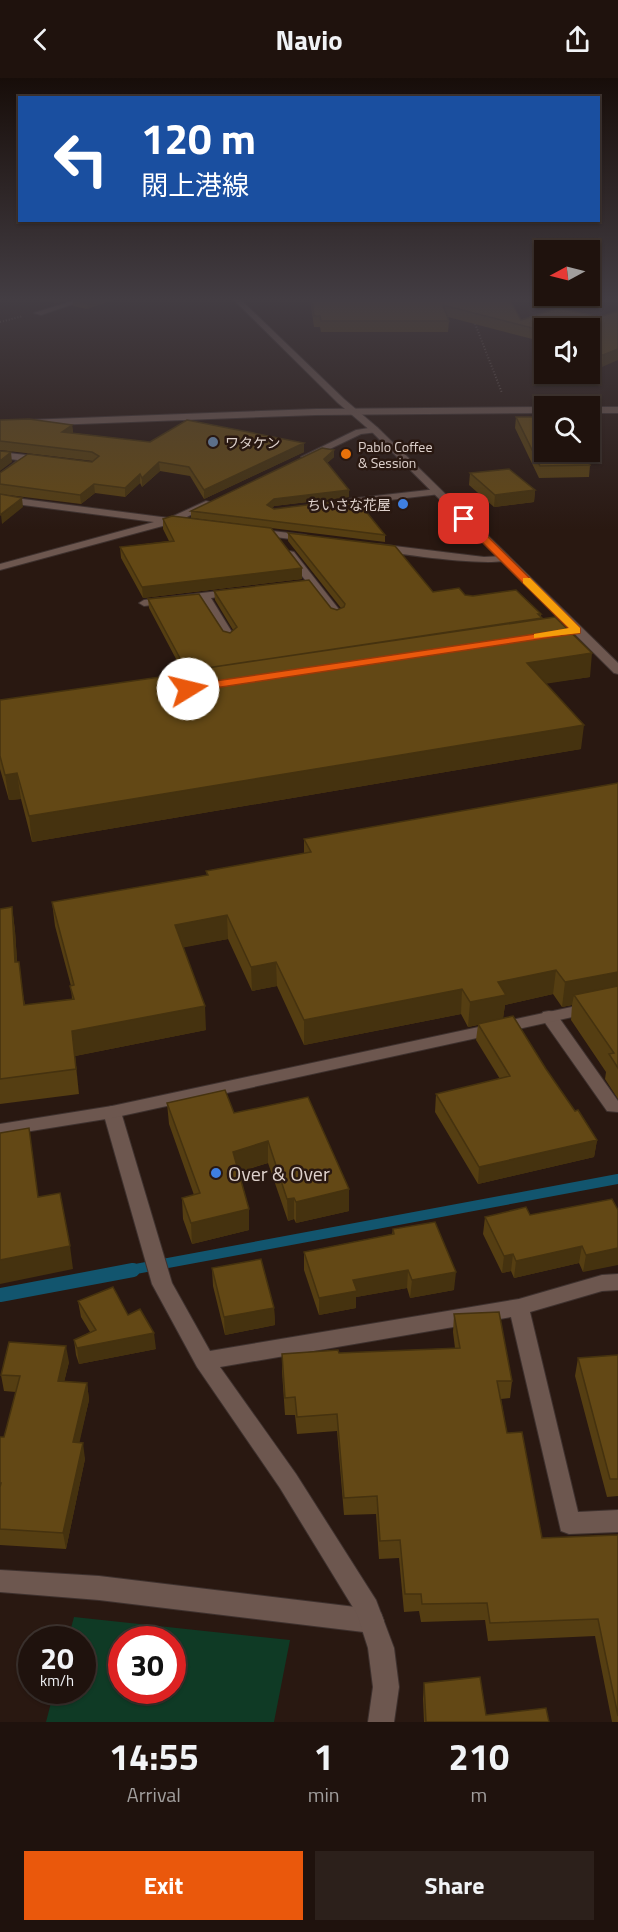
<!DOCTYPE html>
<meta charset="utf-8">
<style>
:root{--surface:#1f120d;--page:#2c201b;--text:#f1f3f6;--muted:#a19e9d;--line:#3c322e;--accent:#ea580c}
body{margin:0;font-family:"Titillium Web","Noto Sans JP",sans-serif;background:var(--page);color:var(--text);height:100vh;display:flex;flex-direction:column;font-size:22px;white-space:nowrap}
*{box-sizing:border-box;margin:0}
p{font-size:20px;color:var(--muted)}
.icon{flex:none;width:33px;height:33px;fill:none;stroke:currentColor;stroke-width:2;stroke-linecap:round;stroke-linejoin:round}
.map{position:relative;height:1644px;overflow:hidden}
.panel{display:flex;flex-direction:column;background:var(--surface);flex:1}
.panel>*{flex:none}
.guide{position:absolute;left:18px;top:18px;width:582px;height:126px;border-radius:0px;box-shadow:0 2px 4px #0004,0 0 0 2px var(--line);background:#1a4fa0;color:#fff;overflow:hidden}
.needle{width:39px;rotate:263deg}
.buttons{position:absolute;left:534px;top:162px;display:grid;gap:12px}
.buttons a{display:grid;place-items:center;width:66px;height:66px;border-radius:0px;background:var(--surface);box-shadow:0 2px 4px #0004,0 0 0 2px var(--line);font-size:30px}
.speed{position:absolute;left:18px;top:1548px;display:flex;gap:12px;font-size:30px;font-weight:700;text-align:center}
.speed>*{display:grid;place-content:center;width:78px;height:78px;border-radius:50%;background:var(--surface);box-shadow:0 2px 4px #0004,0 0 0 2px var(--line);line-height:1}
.speed small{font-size:15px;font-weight:400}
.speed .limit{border:9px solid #d22;background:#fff;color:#111}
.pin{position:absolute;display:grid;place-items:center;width:51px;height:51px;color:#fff;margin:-26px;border-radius:12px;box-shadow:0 3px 9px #0006}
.me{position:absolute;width:66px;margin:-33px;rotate:81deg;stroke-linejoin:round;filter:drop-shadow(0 0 4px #0008)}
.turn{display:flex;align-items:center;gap:21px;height:126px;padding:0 24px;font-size:27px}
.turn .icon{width:78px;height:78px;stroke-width:2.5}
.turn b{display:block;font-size:42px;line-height:51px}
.eta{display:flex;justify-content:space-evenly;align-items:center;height:102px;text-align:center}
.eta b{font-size:36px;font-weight:700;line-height:42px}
.primary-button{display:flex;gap:12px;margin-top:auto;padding:12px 24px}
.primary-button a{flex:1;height:69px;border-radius:0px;background:var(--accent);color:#fff;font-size:24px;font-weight:700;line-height:69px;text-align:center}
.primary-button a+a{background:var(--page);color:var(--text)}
header{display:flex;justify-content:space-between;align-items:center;height:78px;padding:0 24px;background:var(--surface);font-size:27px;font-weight:700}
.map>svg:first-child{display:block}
.green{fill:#0f3a25;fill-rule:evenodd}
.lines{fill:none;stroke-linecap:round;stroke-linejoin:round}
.stream-far1{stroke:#12556e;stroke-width:10}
.stream{stroke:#12556e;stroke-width:14}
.service-casing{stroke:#3e312e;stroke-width:2}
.minor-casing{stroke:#3e312e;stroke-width:2}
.tertiary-casing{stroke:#3e312e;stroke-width:2}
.secondary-casing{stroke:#3e312e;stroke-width:2}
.path{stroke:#63534d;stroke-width:2;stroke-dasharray:1 2;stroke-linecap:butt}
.service{fill:#6d574f;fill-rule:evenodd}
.minor{fill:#6d574f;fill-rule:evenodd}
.tertiary{fill:#6d574f;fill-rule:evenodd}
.secondary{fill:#6d574f;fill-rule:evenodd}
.wall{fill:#553e12}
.shaded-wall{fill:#45320f}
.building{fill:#634815;stroke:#45320f;stroke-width:1.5}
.route{fill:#ea580c;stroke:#983908;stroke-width:1.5}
.slow{fill:#f59e0b}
.service-dot{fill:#5c6f8a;stroke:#291811;stroke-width:2}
.food-dot{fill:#e8710a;stroke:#291811;stroke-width:2}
.shop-dot{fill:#3f7fe0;stroke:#291811;stroke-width:2}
.labels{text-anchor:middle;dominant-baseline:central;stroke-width:5;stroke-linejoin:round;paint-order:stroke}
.far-poi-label{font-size:14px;fill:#ded1cc;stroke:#291811;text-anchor:start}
.near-poi-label{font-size:20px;fill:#ded1cc;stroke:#291811;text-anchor:start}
</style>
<header><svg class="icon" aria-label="back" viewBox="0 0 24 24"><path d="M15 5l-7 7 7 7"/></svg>Navio<svg class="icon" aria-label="share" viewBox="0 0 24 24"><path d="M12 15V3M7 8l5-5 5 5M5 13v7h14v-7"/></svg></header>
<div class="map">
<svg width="618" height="1644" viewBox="0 0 618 1644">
<rect width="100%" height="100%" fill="#291811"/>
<path class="green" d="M74,1539L290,1562L274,1644H46L54,1613L82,1612V1562L68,1561ZM122,1562H172V1612H122Z"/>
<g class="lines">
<path class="stream-far1" d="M125,1193L618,1101"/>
<path class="stream" d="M0,1217L133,1192"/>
<defs>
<path id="service" d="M0,374L26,377L31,380L0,403V396L18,382L0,380Z
M437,411L440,412V416L339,428L334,425L339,422Z
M0,1492L99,1498L372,1531L381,1535L384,1543L381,1551L372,1555L99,1522L0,1514Z"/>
<path id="minor" d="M75,222H85L41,237L34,235Z
M375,349L378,350V354L361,356L309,381L301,379L356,352Z
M0,418L169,440L206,423L214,425L181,442L185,443V447L170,446L0,492V486L154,444L0,424Z
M256,451L306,457L311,460L306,463L252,456V452Z
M378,466L484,479L504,478L509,481C497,490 394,476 374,471L373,469Z
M290,473L294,474L341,534V538H333L285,476Z
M235,511L240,514L239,516L211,520L235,559L229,562L225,561L201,521L144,528L139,525L144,522Z
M549,933L555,934L618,1023V1034L607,1033L543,942L541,938L543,934Z
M112,1028L118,1030L121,1034L172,1205L210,1273L519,1221L602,1197L618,1196V1212L602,1213L530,1234L578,1434L618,1432V1454L569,1456L561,1453L511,1239L220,1289L296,1396L376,1522L394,1570L399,1609L394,1644H368L373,1609L368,1570L357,1536L280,1410L197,1289L152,1206L103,1034L106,1030Z"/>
<path id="tertiary" d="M544,329V335L316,337L0,349V343L316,331Z
M590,329H618V335H590Z
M618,919V929L112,1040L0,1058V1046L112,1028Z"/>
<path id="secondary" d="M234,222H241L344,321L378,350L618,585V596L614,595L372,354L338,325Z"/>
</defs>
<use href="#service" class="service-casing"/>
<use href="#minor" class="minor-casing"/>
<use href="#tertiary" class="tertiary-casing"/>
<use href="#secondary" class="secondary-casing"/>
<path class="path" d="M474,243L502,315
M0,244L23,238"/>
<use href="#service" class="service"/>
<use href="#minor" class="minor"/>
<use href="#tertiary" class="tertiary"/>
<use href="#secondary" class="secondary"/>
</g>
<path class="wall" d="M40,222H68L57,225Z
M73,222H112L87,231L73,228Z
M310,222H510L521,242L600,239L618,233L602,289L590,288V250H544V264L448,239L449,243L448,254H321L320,249H314Z
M516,339L544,374L590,387L589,399L539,400L515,350Z
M0,342L72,347L73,355L150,364L304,365V374L204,421L190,398L160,393L142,409L140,405L125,419L95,415L81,426L0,416V395L92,384L93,383L0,372Z
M334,372V379L327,385L349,419L274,428L272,430L274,431L385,457V464L271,450L302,490V501L143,520L121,480L120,469L169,463L163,451V441L248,447L191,440V433Z
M470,395L535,412L534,424L494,429L469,407Z
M288,455L433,514L465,517L541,536V539L590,599L546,605L581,671L32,764L21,721L9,722L0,691V622L184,596L149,530L148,521L223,553L230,555L233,552L215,522L214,513L331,530L337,532L341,530L288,463Z
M618,705V1021L605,1001L606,994L571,942L572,927L562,929L553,916L505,927L503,940L546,991L575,1033L597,1062L594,1079L478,1106L435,1034L436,1016L500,1001L476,962L478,947L468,949L461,936L304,967L277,908L252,913L228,861L183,869L206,952L75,978L79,1016L0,1026V831L12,829L15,853L17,884L25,927L72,921L71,908L55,848L52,824L207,797L206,793L304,775V761Z
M167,1025L234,1035L349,1133L296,1145L294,1141L288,1143L268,1085L239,1094L249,1131V1152L192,1166L183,1141L182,1120L194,1117L169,1046Z
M612,1121L583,1194L579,1185L514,1200L511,1193L502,1195L483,1156L485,1139L530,1137Z
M393,1151L454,1212L410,1220L407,1210L356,1219V1230L319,1237L304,1192V1174L392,1156Z
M212,1190L274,1230L275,1247L225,1257L213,1208Z
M78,1223L128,1237L156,1271L79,1286L76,1277L74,1262L90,1254L81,1239Z
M454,1236L512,1303L510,1320L501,1321L507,1355L542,1460L618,1457V1644H612L595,1558L488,1563L485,1542L421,1544L419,1533L404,1534L399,1480L379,1481L376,1436L344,1437L337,1353L297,1356L295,1337H285L282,1294V1276L339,1275L455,1270L453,1254Z
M618,1277V1418L607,1419L575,1298L578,1280Z
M69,1284L64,1304L87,1305L89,1322L79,1364L85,1381L66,1471L0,1467V1359H4L16,1314L4,1313L1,1297Z
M424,1605L486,1637L549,1644H424L423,1621Z"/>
<path class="shaded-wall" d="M57,222H68L57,225Z
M95,222H112L87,231V225Z
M618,271V282L602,289L603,277Z
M72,347L73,356L62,354Z
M304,365V374L204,421V412Z
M334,372V379L324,388V381Z
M11,374L12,384L0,393V383Z
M159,384L160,393L142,409V400Z
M140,396V405L125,419V410Z
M94,406L95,415L81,426L80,417Z
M349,412V419L274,428L267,434V427L274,421Z
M535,412L534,424L494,429L495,417Z
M22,420L23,429L2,446L1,437Z
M302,490V501L143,520L142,509Z
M592,575L590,599L525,609L527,585Z
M584,647L581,671L32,764L29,738Z
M17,695L21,721L9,722L5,697Z
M12,829L15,853L19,909L15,884Z
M227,837L228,861L176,871L175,847Z
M276,884L277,908L252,913L251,889Z
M556,892L553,916L505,927L503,941L468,949L470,924L498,904Z
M618,894V918L574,917L572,927L562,929L565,904Z
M462,911L461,936L304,967V942Z
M205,928L206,952L75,978L79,1016L72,953Z
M597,1062L594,1079L478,1106L479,1089Z
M268,1063V1085L234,1095L233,1074Z
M349,1111V1133L296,1145V1124Z
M294,1120V1141L288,1143L287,1121Z
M249,1131V1152L192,1166L191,1145Z
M70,1168L73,1191L0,1206V1182Z
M582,1168L579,1185L514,1200L516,1183Z
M618,1170V1187L583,1194L586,1177Z
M513,1176L511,1193L502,1195L504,1178Z
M408,1192L407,1210L356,1219V1230L319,1237V1220L353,1202Z
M456,1194L454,1212L410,1220L412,1202Z
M274,1230L275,1247L225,1257L224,1239Z
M154,1255L156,1271L79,1286L77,1270Z
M66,1268L69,1284L60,1320L58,1303Z
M87,1305L89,1322L76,1380L73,1364Z
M83,1365L85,1381L66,1471L63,1455Z"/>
<path class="building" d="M73,222H95L87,225Z
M312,222H510L521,242L558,230L600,239L618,233V271L603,277L590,276V250H544V253L443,227L449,243H321L320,238H314Z
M516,339H544V374H583L590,387L540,388Z
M29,341L72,347L62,354L150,364L187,342L304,365L204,412L189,389L159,384L142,400L140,396L125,410L94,406L80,417L0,406V395L28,376L92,384L99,378L92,374L0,363V342Z
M322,370L334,372L324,381L349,412L274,421L267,427L274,431L356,421L385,457L191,433Z
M0,373L11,374L0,383Z
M509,391L535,412L495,417L470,395Z
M0,416L22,420L0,437Z
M172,438L271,450L302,490L142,509L120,469L174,463L163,441Z
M288,455L395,468L433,514L459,510L465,517L473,518L516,512L541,536H538L542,540L193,592L194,594L188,595L148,521L199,516L223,553L230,555L237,549L214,513L309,502L331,530L337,532L344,529L345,526Z
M555,539L592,575L527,585L584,647L29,738L17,695L5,697L0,678V622L195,594L193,592Z
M618,705V894L565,904L556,892L498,904L506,917L470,924L462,911L304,942L276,884L251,889L227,837L175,847L205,928L72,953L76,991L0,1001V831L12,829L15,884H19L24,927L74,921L70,908L74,907L52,824L208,797L206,793L311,774L304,761Z
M618,908V990L609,976L614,975L574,917Z
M513,938L546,991L575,1033L578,1032L597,1062L479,1089L436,1016L510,998L478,946Z
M225,1012L234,1035L308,1019L349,1111L296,1124L294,1120L287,1121L268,1063L233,1074L249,1131L191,1145L182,1120L200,1115L167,1025Z
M29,1050L38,1119L60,1115L70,1168L0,1182V1055Z
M612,1121L618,1132V1170L586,1177L582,1168L516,1183L513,1176L504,1178L485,1139L526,1129L530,1137Z
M435,1144L456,1194L412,1202L408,1192L353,1202L357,1213L319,1220L304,1174L394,1156L393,1151Z
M261,1181L274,1230L224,1239L212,1190Z
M113,1209L128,1237L140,1231L154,1255L77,1270L74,1262L96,1252L78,1223Z
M499,1234L512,1303H497L507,1355L522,1354L542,1460L618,1457V1638L598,1541L490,1545L487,1525L422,1526L421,1516H405L400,1462L380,1463L377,1418L344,1420L337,1336L297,1339L295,1319L285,1320L282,1276L338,1272L339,1275L460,1270L454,1236Z
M9,1264L66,1268L58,1303L87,1305L73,1364L83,1365L63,1455L0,1451V1409L1,1405H0V1359H4L20,1298L1,1297Z
M618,1277V1401H610L578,1280Z
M480,1599L486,1637L546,1630L549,1644H426L424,1605Z"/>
<linearGradient id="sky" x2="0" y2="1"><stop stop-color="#170d09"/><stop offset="0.49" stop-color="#433d43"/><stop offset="1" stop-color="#433d43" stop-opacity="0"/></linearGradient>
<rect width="618" height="452" fill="url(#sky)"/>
<path class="route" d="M461,439H468L580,550V555L188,614L182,611L188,607L569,551L461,443Z"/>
<path class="slow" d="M523,500H530L580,550V555L534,560V556L569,550L523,505Z"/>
<circle class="service-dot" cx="213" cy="364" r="6"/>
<circle class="food-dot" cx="346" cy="376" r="6"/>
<g class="shop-dot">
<circle cx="403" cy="426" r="6"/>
<circle cx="216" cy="1095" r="6"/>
</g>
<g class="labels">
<g class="far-poi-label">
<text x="225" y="364">ワタケン</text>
<text x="358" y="368">Pablo Coffee<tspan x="358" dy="16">&amp; Session</tspan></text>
<text x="391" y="426" text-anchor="end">ちいさな花屋</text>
</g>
<g class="near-poi-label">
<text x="228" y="1095">Over &amp; Over</text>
</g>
</g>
</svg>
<div class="buttons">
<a><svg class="needle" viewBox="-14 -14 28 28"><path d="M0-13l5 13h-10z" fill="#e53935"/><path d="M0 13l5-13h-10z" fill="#a19e9d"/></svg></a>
<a><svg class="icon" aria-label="sound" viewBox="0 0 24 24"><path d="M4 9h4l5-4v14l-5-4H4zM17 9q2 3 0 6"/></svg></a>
<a><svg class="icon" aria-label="search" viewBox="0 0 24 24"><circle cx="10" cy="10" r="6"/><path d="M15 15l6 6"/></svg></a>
</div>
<div class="speed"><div>20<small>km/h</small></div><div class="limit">30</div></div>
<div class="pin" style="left:464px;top:441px;background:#d93025"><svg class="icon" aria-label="arrive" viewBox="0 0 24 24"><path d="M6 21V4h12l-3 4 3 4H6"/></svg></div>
<svg class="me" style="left:188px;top:611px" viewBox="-20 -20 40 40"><circle r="19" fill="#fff"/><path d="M0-13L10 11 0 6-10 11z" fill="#ea580c"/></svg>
<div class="guide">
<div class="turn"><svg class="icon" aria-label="left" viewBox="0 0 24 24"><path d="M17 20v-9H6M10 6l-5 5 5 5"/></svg><div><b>120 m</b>閖上港線</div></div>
</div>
</div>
<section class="panel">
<div class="eta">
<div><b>14:55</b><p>Arrival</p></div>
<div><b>1</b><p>min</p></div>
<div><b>210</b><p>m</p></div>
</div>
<div class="primary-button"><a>Exit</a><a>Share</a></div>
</section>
